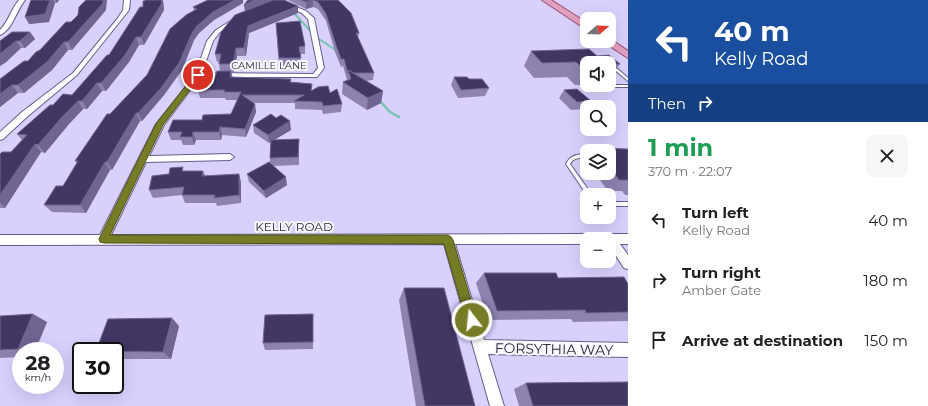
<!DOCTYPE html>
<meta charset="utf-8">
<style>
:root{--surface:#fff;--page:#f6f6f6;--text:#202124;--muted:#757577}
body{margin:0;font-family:Montserrat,sans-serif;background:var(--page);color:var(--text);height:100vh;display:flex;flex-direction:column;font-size:15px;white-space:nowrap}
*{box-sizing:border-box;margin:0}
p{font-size:13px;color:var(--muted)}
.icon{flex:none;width:22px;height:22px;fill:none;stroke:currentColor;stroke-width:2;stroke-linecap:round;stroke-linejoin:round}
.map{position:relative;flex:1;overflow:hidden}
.sheet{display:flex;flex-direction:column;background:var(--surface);width:300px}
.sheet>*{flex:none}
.guide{background:#1a4fa0;color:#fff;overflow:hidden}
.needle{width:26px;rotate:71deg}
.controls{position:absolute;left:580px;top:12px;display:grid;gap:8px}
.controls a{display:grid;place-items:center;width:36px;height:36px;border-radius:8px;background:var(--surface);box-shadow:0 4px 16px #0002;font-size:20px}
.speed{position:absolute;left:12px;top:342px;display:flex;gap:8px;font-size:20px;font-weight:700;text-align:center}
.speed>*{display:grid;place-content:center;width:52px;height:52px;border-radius:50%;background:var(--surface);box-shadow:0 4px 16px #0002;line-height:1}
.speed small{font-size:10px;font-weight:400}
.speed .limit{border:2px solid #111;border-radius:6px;background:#fff;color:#111}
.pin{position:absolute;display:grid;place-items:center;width:34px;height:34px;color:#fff;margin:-17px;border:2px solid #fff;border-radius:50%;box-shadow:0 1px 4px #0007}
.me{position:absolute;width:44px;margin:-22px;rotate:344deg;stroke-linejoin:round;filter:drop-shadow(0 0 3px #0008)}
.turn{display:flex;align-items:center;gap:14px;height:84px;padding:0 20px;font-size:18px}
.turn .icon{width:52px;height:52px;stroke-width:2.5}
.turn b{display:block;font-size:28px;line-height:34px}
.then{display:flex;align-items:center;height:38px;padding:0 20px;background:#0003;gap:8px;font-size:15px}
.round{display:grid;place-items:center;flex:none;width:42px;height:42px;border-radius:8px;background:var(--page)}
.head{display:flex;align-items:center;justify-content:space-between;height:68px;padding:0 20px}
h1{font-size:24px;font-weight:700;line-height:30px;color:#1e9e55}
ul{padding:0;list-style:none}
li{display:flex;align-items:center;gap:12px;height:60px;padding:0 20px}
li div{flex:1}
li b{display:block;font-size:15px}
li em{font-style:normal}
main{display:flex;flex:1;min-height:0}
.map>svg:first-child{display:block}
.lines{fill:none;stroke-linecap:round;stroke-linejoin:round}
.stream-far1{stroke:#75c5af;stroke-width:2}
.stream{stroke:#75c5af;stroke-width:2.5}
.lane-casing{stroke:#675c8d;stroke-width:2}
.street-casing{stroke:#675c8d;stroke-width:2}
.primary-casing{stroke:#974e76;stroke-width:2}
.lane{fill:#fff;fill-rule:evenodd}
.street{fill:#fff;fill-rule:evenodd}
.primary{fill:#e3a0be;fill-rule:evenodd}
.wall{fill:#8e83b0}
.shaded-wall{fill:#6f6492}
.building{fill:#423664;stroke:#6f6492}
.route{fill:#767c26;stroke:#4d5119}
.labels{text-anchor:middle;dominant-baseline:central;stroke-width:4;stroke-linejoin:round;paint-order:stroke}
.far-street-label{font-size:10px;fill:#2e2a3f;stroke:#f8f7fd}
.street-label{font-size:12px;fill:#2e2a3f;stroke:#f8f7fd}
.near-street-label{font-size:14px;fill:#2e2a3f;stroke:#f8f7fd}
</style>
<main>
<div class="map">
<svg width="628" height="406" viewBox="0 0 628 406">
<rect width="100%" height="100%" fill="#d9d0fd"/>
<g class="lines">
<path class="stream-far1" d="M292,11L316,37L337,51"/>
<path class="stream" d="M379,100L390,112L399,117"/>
<defs>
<path id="lane" d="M610,64H612L628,78V81L610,66Z
M609,83L612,85H628V87H611L608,85H609Z
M587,154V158C580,158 574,157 570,164L592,195H587L566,164C571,154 577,155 587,154Z
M609,202H628V206H609Z"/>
<path id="street" d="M19,0H25C16,11 13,29 0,35V30C9,21 11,9 19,0Z
M124,0H130L129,10L77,75L28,116L3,139L0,140V132L22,112L73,73L118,18L123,10Z
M283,3H287L306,11L314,18L324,68L317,77H200L164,125L149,156L230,154L234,157L230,160L146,162L111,235L587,234L591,236L592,239H587V244H455L484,340L628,343V357L488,354L504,406H490L444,244L0,245V235H100L156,124L195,75L207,41L216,30L237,17L242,18L220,32L213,41L202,73L313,74L318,68L308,19L302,13L283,5Z
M609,234H628V244H620L628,255V269L624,268L609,245V239H604L605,236Z"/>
<path id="primary" d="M542,0H551L587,23V30Z
M609,38L628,51V58L605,43L603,41H609Z"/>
</defs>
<use href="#lane" class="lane-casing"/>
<use href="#street" class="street-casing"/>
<use href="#primary" class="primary-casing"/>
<use href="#lane" class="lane"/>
<use href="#street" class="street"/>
<use href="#primary" class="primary"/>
</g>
<path class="wall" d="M31,0H59L57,3H55L49,22L29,24Z
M145,0H163L164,10L144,45H139L129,62L106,91H102L87,109H83L69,124L45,153L41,152L5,208H0V154L11,152L22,140L17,134L53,105L72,95L109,55L143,7Z
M208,0H243V3L214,20L199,33L194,40L182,70L164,95L142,121H140L112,170H110L86,213L52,212L44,205L63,186L77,163L75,161L110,114L147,75L194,10L193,7Z
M288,0H338L359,33L358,38L374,73L373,80L366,81L383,91L381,103L367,110L342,94L343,82L347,80L343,66L341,67L335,52L326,21L318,9L313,7L306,9Z
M106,10L72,50H68L52,70L24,93H18L0,107V79L28,61L71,22L78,15Z
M298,13L249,33L246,56H237L234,72H231L232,77L291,82L312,91L330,93L342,104L341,112L323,114L322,110L295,109V103H254L256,112L246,137L222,135L221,140H196L194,145H183L181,140H171L168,132L202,120L231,114L237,100H226L225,98H200L198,90L212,80L220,71L219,64V62H217L215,54L221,32Z
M276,23L305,46V54H300L301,65L279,66Z
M12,32H30L35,39L25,48H21L5,63Z
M531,51L597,56L620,64L609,79V63H587V85H575L567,77L534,78L524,66Z
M454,77L469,79L489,88L485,96L458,98L451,85Z
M564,90L591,101L585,109L571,110L559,98Z
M253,125L291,130L274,140L299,139V165L273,166L287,185L266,198L249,182L247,174L270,163V158L271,142L269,143L254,133Z
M596,148L628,149V195H625L622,191H608L595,173H609V151H593Z
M184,171L205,176L241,182V203L217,206L216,203H185L182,195L153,198L149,190L169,174Z
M484,273L628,284V321L573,322L571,319L488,320L476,283Z
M404,288L475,406H416L399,300Z
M313,314V349L265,350L263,343Z
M0,316L47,322L35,351H21V357L0,358Z
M179,326L171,359H115V351Z
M526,383L628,406H519L514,389Z"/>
<path class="shaded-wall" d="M50,0H53L55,3L49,22L29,24L25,17Z
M56,0H59L57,3Z
M103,0H107L106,10L72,50L68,42Z
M161,0H163L164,10L144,45L141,37Z
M235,0H243V3L214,20L199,33L194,40L182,70L164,95L142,121L138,113L197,26L213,12Z
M255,0H273L245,12L244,5Z
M313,0V7L306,9V2Z
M298,6V13L249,33L246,56L244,48L248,26Z
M30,32L35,39L25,48L20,41Z
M136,37L139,45L129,62L106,91L101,83Z
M16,41L21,48L5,63L0,66V54Z
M64,42L68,50L52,70L24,93L18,85Z
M236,48L237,56L234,72L233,64Z
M231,71L233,79L230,77Z
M97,83L102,91L87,109L82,101Z
M12,85L18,93L0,107V94Z
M383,91L381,103L367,110L368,98Z
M78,101L83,109L69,124L45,153L38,145L63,116Z
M255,104L256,112L246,137L245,129Z
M136,113L140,121L112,170L107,162Z
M290,121L291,130L269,143L268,135Z
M220,127L222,135L221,140L219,132Z
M193,132L196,140L194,145L192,137Z
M35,144L41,152L5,208L0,203V195Z
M105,162L110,170L86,213L80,205Z
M203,171L206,179L202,176Z
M239,174L241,182V203L239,195Z
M286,177L287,185L266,198L264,191Z
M33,314L47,322L35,351H23L18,349Z
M172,318L179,326L171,359L163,352Z"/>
<path class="building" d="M31,0H50L45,14L25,17Z
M86,0H103V3L68,42H64L47,62L18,85H12L0,94V79L24,61H28L36,52L40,50L66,22H71L78,15L79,7Z
M145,0H161L162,3L141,37H136L125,55L101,83H97L82,101H78L63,116L38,145L35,144L0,195V154L2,152H11L27,135L17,134L50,105H53L63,94L72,95L107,55H109L140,7H143V1H145Z
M208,0H235L213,12L197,26L192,33L179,63L161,88L138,113H136L107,162H105L80,205H44L56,186H63L78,161H75L107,114H110L147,75L170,29L186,15L197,9L193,7Z
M248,0H255L244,5Z
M273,0H284L298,6L248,26L244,48H236L233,64H219L221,54H215L221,32L235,15Z
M301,0H312L306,2Z
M313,0H338L351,13L359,33H356L374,73H354L348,70V74L344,59H341L336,45L326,14L318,2Z
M300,21L305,46L299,47L301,58H279L276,23Z
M12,32H30L20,41H16L0,54V41Z
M589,49L597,56L609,55L620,64H609V63H587V70H585L576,62L542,63L531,51Z
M348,70L383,91L368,98L343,82L351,79Z
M217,71H231L230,77L291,79L290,82L312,84L311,91L318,87L328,86L330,93L337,89L342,104L323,106L322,102L294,101L304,95H242L255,104L245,129L220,127L219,132H193L192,137H180L182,132H168L173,120H202L203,115L231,114L241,92H224L225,90H198L201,80H212L213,77H215Z
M454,77H467L469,79H482L489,88L461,90Z
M577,89L591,101L577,102L564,90Z
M271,114L276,118L281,115L290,121L268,135L253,125Z
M299,139L298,157L270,158L271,140Z
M596,148L628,149V180H619L609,166V151H598Z
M269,162L286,177L264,191L247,174Z
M183,167L182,171H203L202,176L239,174V195L214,198L215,195H182L184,187L149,190L152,176L169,174L170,168Z
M484,273H556L558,278L624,277L628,284V312L586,313L585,310L497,311Z
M404,288H444L475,406H425Z
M33,314L18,349L0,350V316Z
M313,314V342L263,343L265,315Z
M172,318L163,352L96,351L108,319Z
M628,382V406H533L526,383Z"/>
<path class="route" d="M195,74L201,75L163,125L110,235H448L451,237L453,240L477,320L476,324L472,326L468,324L466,320L444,244L104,243L100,242L99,239L156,124Z"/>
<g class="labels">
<g class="far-street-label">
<text x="269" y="65">CAMILLE LANE</text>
</g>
<g class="street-label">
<text x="294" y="226">KELLY ROAD</text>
</g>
<g class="near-street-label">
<text transform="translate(554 349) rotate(1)">FORSYTHIA WAY</text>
</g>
</g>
</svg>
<div class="controls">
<a><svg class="needle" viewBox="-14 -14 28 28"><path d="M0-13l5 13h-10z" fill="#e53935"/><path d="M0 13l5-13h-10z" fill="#757577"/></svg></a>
<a><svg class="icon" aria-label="sound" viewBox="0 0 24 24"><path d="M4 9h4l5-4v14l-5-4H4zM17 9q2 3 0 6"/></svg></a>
<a><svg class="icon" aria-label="search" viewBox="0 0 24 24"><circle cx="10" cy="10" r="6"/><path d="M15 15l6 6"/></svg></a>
<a><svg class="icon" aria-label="layers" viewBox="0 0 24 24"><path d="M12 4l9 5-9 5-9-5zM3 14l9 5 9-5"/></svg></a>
<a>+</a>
<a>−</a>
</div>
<div class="speed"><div>28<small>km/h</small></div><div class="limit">30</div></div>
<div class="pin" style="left:198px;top:75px;background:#d93025"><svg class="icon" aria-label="arrive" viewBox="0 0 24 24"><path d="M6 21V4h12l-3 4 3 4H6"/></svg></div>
<svg class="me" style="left:472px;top:320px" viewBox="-20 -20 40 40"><circle r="17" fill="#767c26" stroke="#fff" stroke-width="3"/><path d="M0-11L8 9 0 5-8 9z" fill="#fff"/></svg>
</div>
<section class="sheet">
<div class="guide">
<div class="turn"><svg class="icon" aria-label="left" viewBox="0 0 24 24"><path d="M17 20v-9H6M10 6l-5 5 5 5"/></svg><div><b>40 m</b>Kelly Road</div></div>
<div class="then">Then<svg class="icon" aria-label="right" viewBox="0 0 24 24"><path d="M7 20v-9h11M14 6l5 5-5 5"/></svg></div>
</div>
<div class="head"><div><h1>1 min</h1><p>370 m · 22:07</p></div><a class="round"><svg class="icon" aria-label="close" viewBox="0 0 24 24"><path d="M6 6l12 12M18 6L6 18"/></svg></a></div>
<ul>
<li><svg class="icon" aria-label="left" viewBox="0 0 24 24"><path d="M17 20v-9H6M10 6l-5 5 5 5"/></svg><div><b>Turn left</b><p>Kelly Road</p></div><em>40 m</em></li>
<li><svg class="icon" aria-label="right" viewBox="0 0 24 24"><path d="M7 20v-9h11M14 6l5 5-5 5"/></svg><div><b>Turn right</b><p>Amber Gate</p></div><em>180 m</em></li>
<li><svg class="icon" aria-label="arrive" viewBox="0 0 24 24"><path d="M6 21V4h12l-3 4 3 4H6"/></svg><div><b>Arrive at destination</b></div><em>150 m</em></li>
</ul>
</section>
</main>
